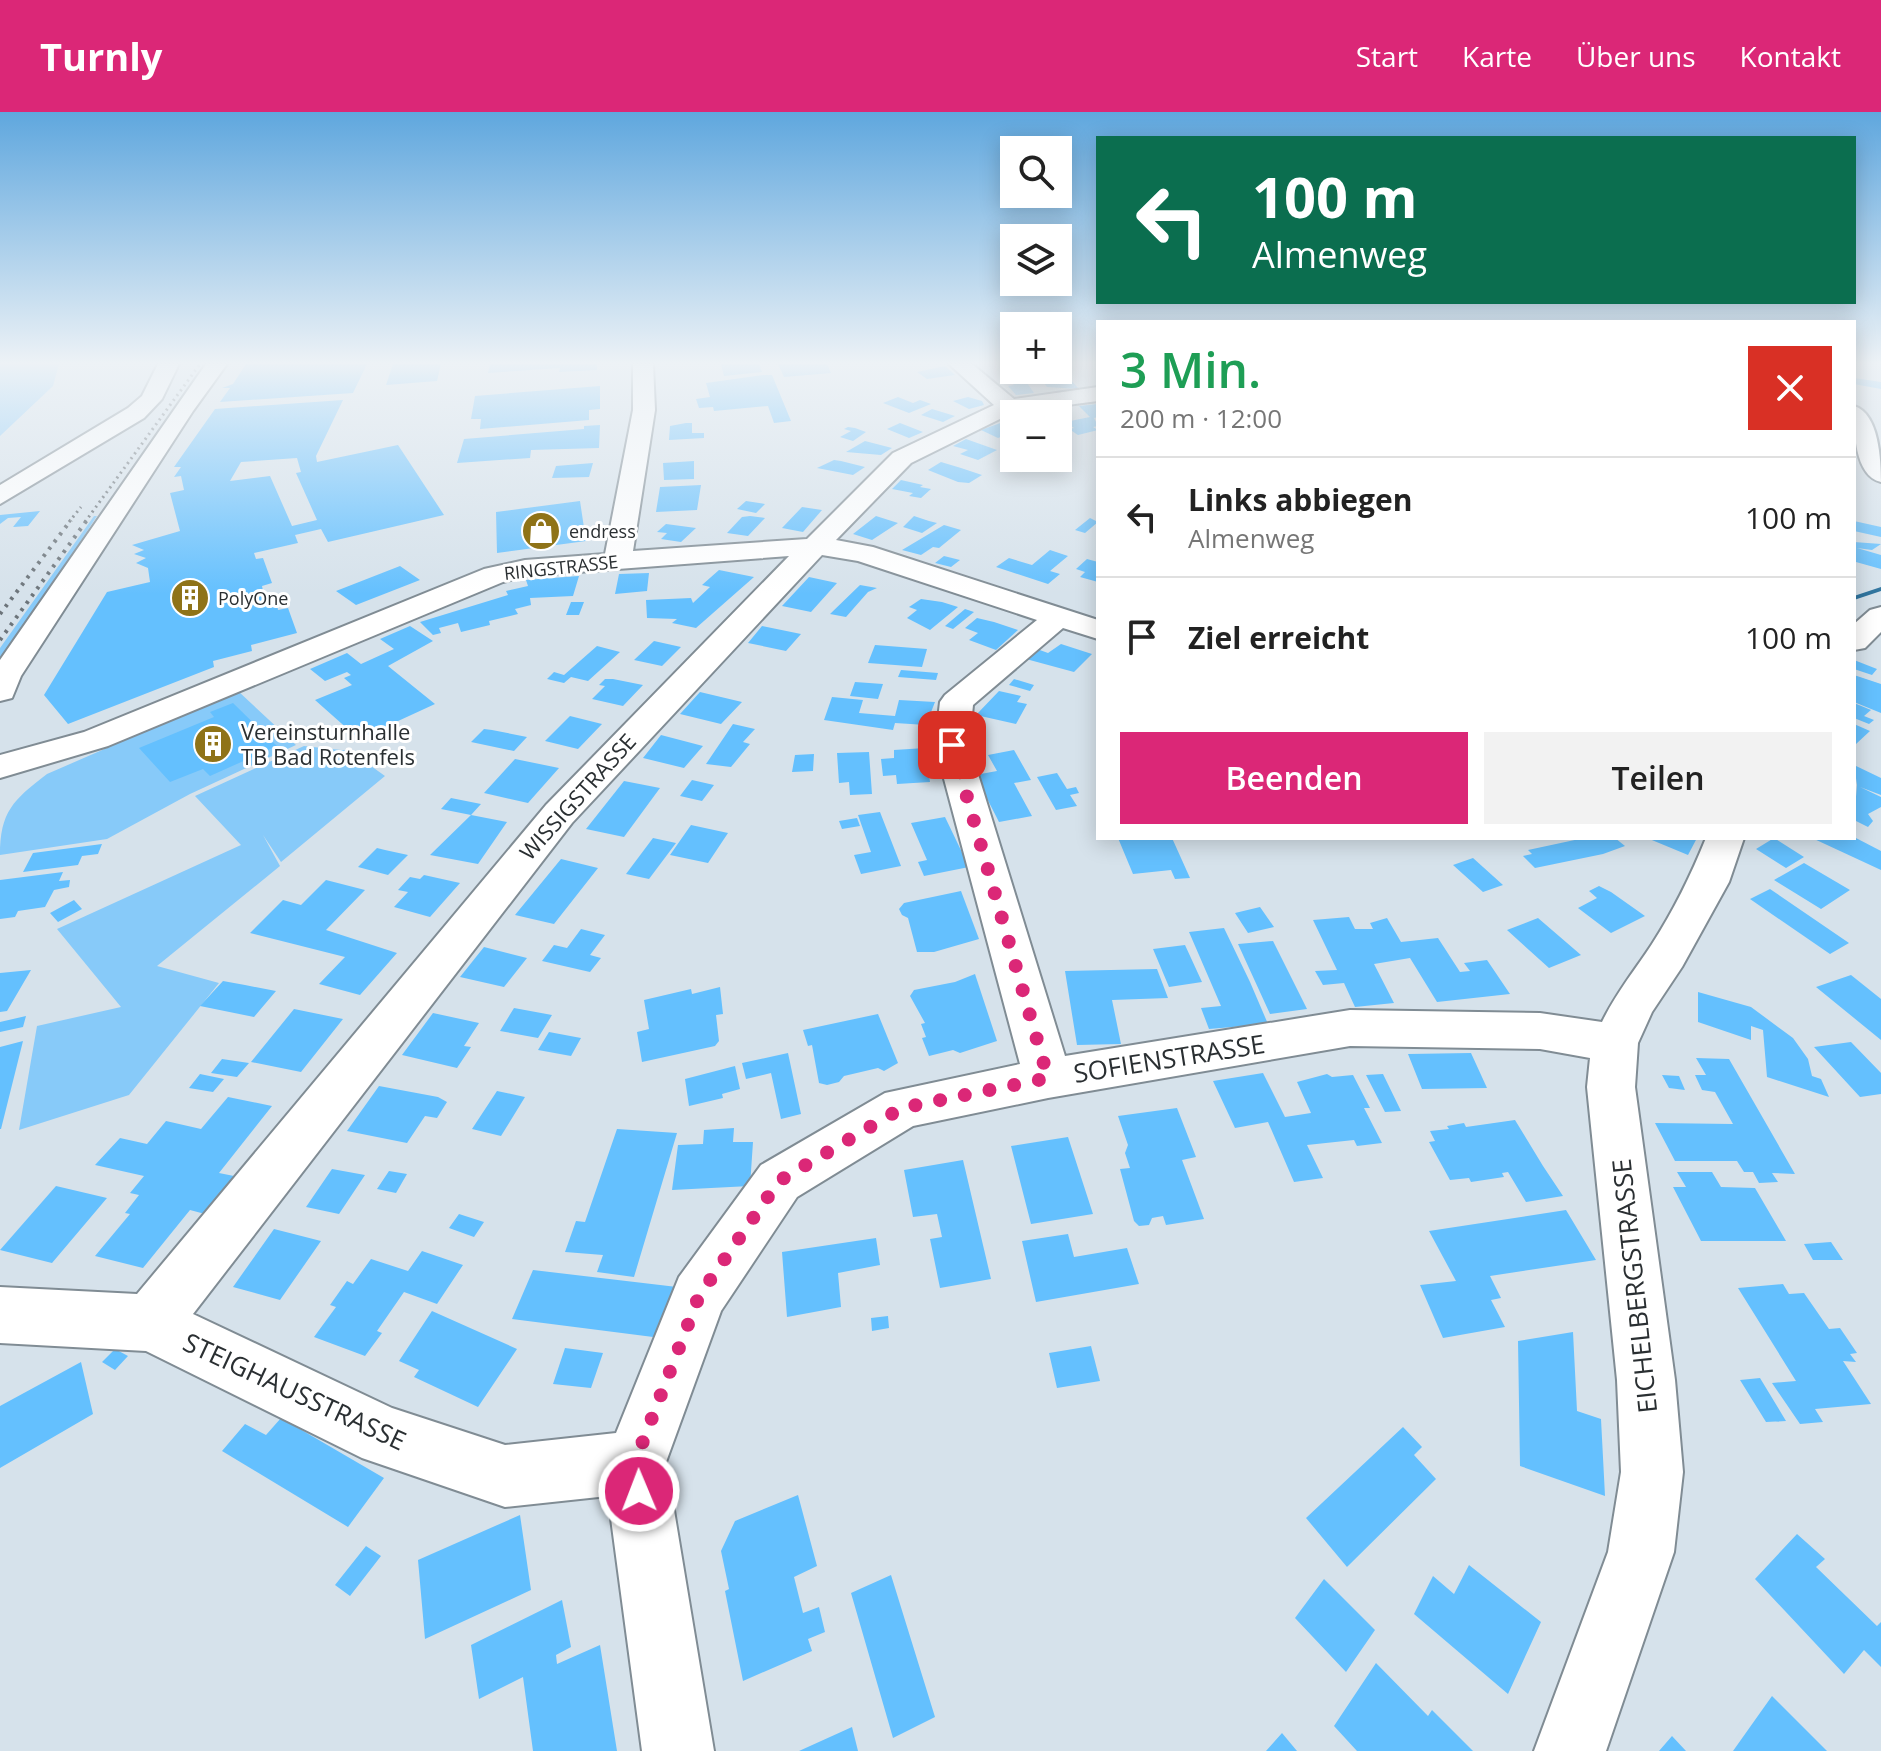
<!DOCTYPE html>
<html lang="de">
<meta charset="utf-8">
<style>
:root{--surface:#fff;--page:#f2f2f2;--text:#222;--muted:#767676;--line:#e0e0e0;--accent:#db2777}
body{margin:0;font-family:"Open Sans",sans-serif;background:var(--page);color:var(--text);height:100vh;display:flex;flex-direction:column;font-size:30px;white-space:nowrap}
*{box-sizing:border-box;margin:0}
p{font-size:26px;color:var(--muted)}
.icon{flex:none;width:44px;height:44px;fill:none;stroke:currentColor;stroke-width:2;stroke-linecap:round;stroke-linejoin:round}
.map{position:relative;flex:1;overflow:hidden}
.drawer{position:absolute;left:1096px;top:208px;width:760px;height:520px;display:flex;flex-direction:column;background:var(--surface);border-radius:0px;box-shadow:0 4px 20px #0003}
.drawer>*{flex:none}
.banner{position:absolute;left:1096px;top:24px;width:760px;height:168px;border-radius:0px;box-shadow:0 4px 20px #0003;background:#0b6e4f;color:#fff;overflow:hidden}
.tools{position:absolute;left:1000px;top:24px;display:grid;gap:16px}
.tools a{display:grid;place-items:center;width:72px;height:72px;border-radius:0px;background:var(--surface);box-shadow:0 4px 20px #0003;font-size:40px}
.pin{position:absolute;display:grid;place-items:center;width:68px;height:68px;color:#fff;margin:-34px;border-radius:16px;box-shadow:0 4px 12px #0006}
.me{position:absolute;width:88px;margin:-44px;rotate:359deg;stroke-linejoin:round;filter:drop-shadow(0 0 6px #0008)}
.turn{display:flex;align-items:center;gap:28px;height:168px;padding:0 24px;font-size:36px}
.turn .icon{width:104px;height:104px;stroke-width:2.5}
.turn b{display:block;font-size:56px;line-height:68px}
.round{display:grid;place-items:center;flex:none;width:84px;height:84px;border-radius:0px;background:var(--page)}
.head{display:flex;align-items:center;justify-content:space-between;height:136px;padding:0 24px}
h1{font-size:48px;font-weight:600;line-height:60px;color:#1e9e55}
.button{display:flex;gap:16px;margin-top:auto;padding:16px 24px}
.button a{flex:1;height:92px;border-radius:0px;background:var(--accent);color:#fff;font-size:32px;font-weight:600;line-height:92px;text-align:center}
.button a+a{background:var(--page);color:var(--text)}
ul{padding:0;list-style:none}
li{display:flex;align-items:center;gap:24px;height:120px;padding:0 24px;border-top:2px solid var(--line)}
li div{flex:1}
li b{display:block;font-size:30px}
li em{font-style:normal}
header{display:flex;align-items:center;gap:48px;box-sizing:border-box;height:112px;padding:0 40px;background:var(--accent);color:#fff}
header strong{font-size:38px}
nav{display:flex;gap:44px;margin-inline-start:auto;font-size:28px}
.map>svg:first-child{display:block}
.green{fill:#87caf9}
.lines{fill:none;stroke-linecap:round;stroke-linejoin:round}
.stream{fill:#30759f;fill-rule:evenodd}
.building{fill:#64c0fe;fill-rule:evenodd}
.minor-casing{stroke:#808c94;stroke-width:4}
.minor{fill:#fff;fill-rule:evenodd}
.rail-far1{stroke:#6c747a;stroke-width:3;stroke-dasharray:2 4;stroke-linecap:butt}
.rail{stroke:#6c747a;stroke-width:4;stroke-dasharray:3 6;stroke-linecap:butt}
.route{stroke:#db2777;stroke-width:14;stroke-dasharray:0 25.2}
.labels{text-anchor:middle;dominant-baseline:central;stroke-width:6;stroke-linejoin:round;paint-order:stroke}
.far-poi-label{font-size:18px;fill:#2a2f32;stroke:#fff;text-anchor:start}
.far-street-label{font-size:18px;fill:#2a2f32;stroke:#fff}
.poi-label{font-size:22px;fill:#2a2f32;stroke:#fff;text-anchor:start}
.street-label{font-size:22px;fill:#2a2f32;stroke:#fff}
.near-street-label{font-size:26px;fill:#2a2f32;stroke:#fff}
</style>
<header>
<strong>Turnly</strong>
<nav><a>Start</a><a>Karte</a><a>Über uns</a><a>Kontakt</a></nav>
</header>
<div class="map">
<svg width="1881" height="1639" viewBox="0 0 1881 1639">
<rect width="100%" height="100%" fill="#d6e2eb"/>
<path class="green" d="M0,252H59L53,274L0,324Z
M94,404H97L0,552V536Z
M238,579L296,633L190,682L107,727L0,743C0,700 13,688 47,662Z
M304,634L350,639L385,664L281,750L263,723L280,754L157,854L219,871L129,983L19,1018L37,914L121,895L57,817L241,733L195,684Z"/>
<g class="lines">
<path class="stream" d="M1881,475V479L1854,488V484Z"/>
</g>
<path class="building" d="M246,252H367L353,281L220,290L230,276H222L233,272Z
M393,252H441L437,269L386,273Z
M490,252H597V258L559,260L560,256L488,261Z
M721,252H759L762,260L724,264Z
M778,252H827L831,261L784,265Z
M945,254L955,263L927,267L917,260Z
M1058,262L1063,267L1069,266L1079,277L1047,275L1044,271L1054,270L1046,263Z
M763,263H772L791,309L774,311L768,294L714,299L713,295L699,296L696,287L710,285L706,271Z
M1854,266L1881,270V277L1854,272Z
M1025,268L1034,281L1016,283L1008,274L1014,273L1011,270Z
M600,274V297L589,298V308L480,317L481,307H471L475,284Z
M898,285L913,291L920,288L931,292L909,301L883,291Z
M968,285L982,289L984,293L969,297L953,289Z
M343,288L316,344L317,350L398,333L444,403L328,430L321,417L295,423L298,431L254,441L256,447L263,446L272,471L262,474L263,479L266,483L276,481L278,498L288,496L297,521L251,533L252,539L213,549L214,555L68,612L44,583L107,480L150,470L148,456L136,451L146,446L134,442L144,438L132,433L180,419L170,381L184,378L181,364L174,365L181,355H174L215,297ZM297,346L301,360L296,361L317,408L292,414L270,364L230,369L241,350Z
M1097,292L1098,305L1094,306L1098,314L1093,315L1098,318L1078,323L1069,317L1074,316L1065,310L1090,305L1079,294Z
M932,297L955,304L943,310L921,303Z
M1006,309L1014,312V320L998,326L981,318Z
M686,311H692V321H704V326L669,328L670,314Z
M900,311L923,320L909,326L887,317Z
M600,313L599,336L531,338L530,346L457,351L464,327L584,317V314Z
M848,315L855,316L866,320L853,329L840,325L851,319L844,317Z
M966,327L997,338L978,348L960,342L968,338L953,334Z
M865,329L892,336L881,343L846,340Z
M834,348L841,349L865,355L853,363L817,356Z
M694,349V367L664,368L663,351Z
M941,350L961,356L982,363L969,371L958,370L928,358Z
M593,351L589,365L552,366L556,354Z
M901,368L923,373L920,375L931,377L921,386L909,384L913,381L892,377Z
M701,373L697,398L656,400L660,375Z
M580,389L586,429L497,441L496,400Z
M746,389L765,392L756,401L737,397Z
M802,395L822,398L803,420L782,416Z
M40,399L28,414L13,415L21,405L8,406L0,412V403Z
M750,404L765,406L748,424L727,421L742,405Z
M876,404L898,411L872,428L853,422Z
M914,404L929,409L937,411L922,421L903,415Z
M1090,406L1098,410L1085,421L1075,418Z
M1854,409L1881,415V425L1854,419Z
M666,412L696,416L681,430L661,427L667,421L657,420Z
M944,413L961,418L939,436L933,435L921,443L902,438Z
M1854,430L1881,432L1872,438L1857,436L1881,443V457L1856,450L1854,453Z
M1050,438L1068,444L1050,459L1060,462L1048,472L996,455L1009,446L1032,453Z
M944,444L960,448L951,455L935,451Z
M1087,447L1098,450V470L1080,465L1085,460L1076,457Z
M400,454L420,468L356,493L336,479Z
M719,458L754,465L696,516L672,511L677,507L647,506L646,488L691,486L693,491L710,475L702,473Z
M649,461L647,479L615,482L619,462Z
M579,464L573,484L530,486L531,493L515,497L518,502L489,509L490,513L461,520L458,511L439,516L441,521L433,523L420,510L508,483L506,479L528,474L526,468Z
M809,465L837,471L811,500L782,494Z
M860,473L877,476L868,480L846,505L830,502Z
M921,487L942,490L958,495L930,518L907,506L917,498L909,495Z
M571,490H584L579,503H566Z
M965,497L974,500L953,517L945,514Z
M977,506L994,510L1018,518L996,538L969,528L978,521L965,516Z
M410,514L433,529L388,554L435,592L359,627L315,588L352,573L344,566L351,563L347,560L325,569L310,557L347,541L361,552L394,537L380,527Z
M762,514L801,522L786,539L748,531Z
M654,529L681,535L662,554L634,548Z
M1061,532L1092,542L1074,560L1026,547L1037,537L1048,541Z
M875,533L927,537L922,555L868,551Z
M597,534L620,540L588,569L571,565L564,571L547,567L554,560L564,563Z
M1854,548L1877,557L1872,563L1854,557Z
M901,558L938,561L936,568L898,565Z
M1854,563L1881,572V601L1854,590Z
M605,567H613L643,573L623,594L592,587L605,574L599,573Z
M1014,567L1034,573L1030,579L1009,573Z
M855,570L883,572L878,587L850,584Z
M999,579L1021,584L1017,590L1027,592L1016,612L976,603Z
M700,580L742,590L721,612L680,602Z
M832,585L863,588L859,601L895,604L899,588L935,590L926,613L895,611L893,618L824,608Z
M233,591L277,634L210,664L203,657L170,670L139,636L214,605L210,600Z
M1854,591L1871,598L1864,604L1874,608L1869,612L1854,606Z
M570,604L602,612L578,637L545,629Z
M733,612L755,617L743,630L750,632L731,655L706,652Z
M1854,612L1870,619L1856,632L1854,631Z
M484,617L492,618L527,625L514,639L471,630Z
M661,623L703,634L684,656L643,646Z
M925,636L930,670L897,672L896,663L883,664L881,647L894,646V638Z
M1014,638L1031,668L1014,671L1032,704L999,710L975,663L997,659L988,643Z
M869,640L872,682L850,683L849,670L839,671L837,641Z
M814,642L813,659L792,660L795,643Z
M515,647L559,656L528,691L484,681Z
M1854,653L1881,666V683L1860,675L1881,685V695L1868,702L1873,709L1868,715L1854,708L1857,673Z
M1057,661L1067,677L1076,675L1079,681L1070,683L1077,694L1056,698L1037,665Z
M692,668L714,673L702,689L680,684Z
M624,669L660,676L624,725L586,717Z
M451,686L481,692L471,703L441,697Z
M880,700L901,754L861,762L854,743L871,740L858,703Z
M471,703L507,710L478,752L430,743Z
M945,705L969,755L924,764L918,750L927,748L911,711Z
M857,706L860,714L842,717L839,709Z
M691,713L728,721L708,751L670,743Z
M653,726L676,731L649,767L626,762Z
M1118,726H1172L1190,766L1175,767L1171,758L1133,762Z
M1584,726H1615L1625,734L1603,742L1535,756L1523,744L1532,742L1528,738Z
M1647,726H1697L1688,743Z
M1774,726L1804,745L1786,756L1756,737Z
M1812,726L1854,725L1881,739V758Z
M102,732L98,742L82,744L78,753L23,760L33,741Z
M377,736L385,738L408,743L388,763L358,755Z
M1473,746L1503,773L1483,780L1453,753Z
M561,747L598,756L554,812L515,803Z
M1804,751L1850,778L1821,797L1774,768Z
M63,760L59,769L70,768L69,775L54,778L45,795L18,799L15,805L0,807V768Z
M424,763L460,771L430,805L394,795L408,780L398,778L410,765L420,767Z
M326,768L365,778L326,818L397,841L360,883L319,872L345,845L250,821L283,788L301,793Z
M1599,774L1611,780L1645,804L1611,821L1578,796L1597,786L1589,779Z
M1770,777L1849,831L1830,842L1750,787Z
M961,779L979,827L934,840H917L908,806L902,803L899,797L904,791Z
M74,788L82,797L58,810L50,801Z
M1260,795L1274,815L1248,821L1235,801Z
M1349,805L1355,817H1373L1370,811L1387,806L1401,830L1438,826L1460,860L1470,859L1464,851L1487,848L1510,882L1437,890L1410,846L1374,852L1394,891L1355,895L1344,871L1323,873L1315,859L1337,858L1313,808Z
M1538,806L1581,843L1549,856L1507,818Z
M1224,816L1250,870L1268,912L1209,917L1201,896L1221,894L1189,820Z
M581,817L605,823L590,843L601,846L590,860L542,849L554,833L567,836Z
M1273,829L1307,897L1270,902L1238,832Z
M1185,833L1202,870L1169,875L1153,837Z
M484,835L527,846L504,875L460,865Z
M1157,857L1168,886L1112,888L1121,932L1077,933L1065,859Z
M31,858L7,899L0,900V861Z
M975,862L997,929L960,941L953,938L929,944L922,926L926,925L921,912L925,911L910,884L914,878L955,870Z
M1851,863L1881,887V928L1816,875Z
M223,869L245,873L276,879L254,905L200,894Z
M720,875L723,902L716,903L719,929L715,934L642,950L637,920L649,917L644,888L691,877L692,882Z
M1698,880L1751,895L1793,926L1808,947L1812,964L1821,967L1829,985L1767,965L1763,918L1751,914V928L1698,910Z
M514,896L552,903L538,926L500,919Z
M294,897L343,907L301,960L251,950Z
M433,901L479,911L464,934L471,935L457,956L402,943Z
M878,902L898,951L884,959L878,956L844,964L839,970L827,973L819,971L812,933L808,934L803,918Z
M26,904L23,915L0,920V910Z
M549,920L581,926L571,944L538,938Z
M23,929L1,1017H0V935Z
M1851,930L1881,961V982L1860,985L1814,935Z
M788,941L801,1002L781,1007L771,961L746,967L742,951Z
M1471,941L1487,976L1422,977L1408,942Z
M1696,946L1729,947L1795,1062L1772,1061L1778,1070L1759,1071L1753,1060H1744L1737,1049H1675L1655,1011L1733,1012L1715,980L1702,978L1695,963H1706Z
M222,947L249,951L237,965L211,961Z
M735,954L740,977L722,982L723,986L689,994L685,967Z
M1263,961L1285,1005L1311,1001L1297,970L1327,962L1332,965L1353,963L1370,996H1364L1382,1031L1357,1034L1354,1028L1307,1033L1323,1066L1294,1070L1268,1010L1235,1016L1213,969Z
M200,962L224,967L213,980L189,976Z
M1383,962L1401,999L1385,1000L1366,963Z
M1662,963L1679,964L1685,978L1669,976Z
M379,974L438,985L447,990L437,1006L425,1004L407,1031L347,1019Z
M497,979L525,985L501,1024L472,1017Z
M228,985L272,994L219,1061L234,1064L205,1102L190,1098L143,1156L95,1144L130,1102L125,1101L139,1083L130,1081L144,1064L95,1053L120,1026L147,1032L166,1009L201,1017Z
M1177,996L1196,1045L1182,1048L1204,1107L1166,1113L1163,1104L1152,1106L1149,1113L1139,1114L1134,1109L1120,1057L1130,1056L1125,1041L1128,1033L1118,1004Z
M1515,1008L1543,1054L1563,1084L1526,1090L1508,1060L1502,1061L1504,1065L1471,1070L1469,1066L1450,1068L1429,1030L1435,1029L1430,1019L1449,1017L1447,1014L1464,1011L1466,1015Z
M734,1016L733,1030H753L750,1074L672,1078L678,1033L703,1032L704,1018Z
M617,1017L677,1021L634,1165L597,1160L603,1143L565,1140L576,1109L585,1110Z
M1068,1025L1093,1102L1031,1112L1011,1034Z
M963,1048L991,1167L940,1176L930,1127L942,1125L937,1102L913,1105L904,1058Z
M332,1057L365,1063L339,1102L306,1095Z
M389,1059L407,1062L396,1081L377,1077Z
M1677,1060H1712L1721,1075L1755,1076L1786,1129H1701L1673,1075H1686Z
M56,1074L107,1086L52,1151L0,1138Z
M1566,1098L1596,1148L1490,1164L1501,1186L1491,1188L1505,1215L1443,1226L1420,1173L1456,1169L1429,1119Z
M459,1102L484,1110L474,1125L449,1116Z
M274,1117L321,1129L280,1188L233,1175Z
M1068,1122L1074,1145L1127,1136L1139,1172L1036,1190L1022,1129Z
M876,1126L880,1153L838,1161L841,1195L787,1205L782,1140Z
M1831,1130L1843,1148H1813L1804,1132Z
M422,1139L463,1153L437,1192L404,1180L377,1219L382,1221L365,1244L314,1225L336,1195L330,1193L347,1169L353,1172L371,1147L408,1159Z
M533,1158L677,1175L661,1226L512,1207Z
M1783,1172L1789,1182L1804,1181L1829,1217L1840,1216L1857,1241L1850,1242L1856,1250L1843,1249L1871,1292L1815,1297L1823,1310L1800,1312L1772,1271L1796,1269L1738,1176Z
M432,1199L517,1237L478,1295L414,1265L419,1258L399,1249Z
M888,1204L889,1216L872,1219L871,1206Z
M1573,1220L1577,1299L1601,1307L1605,1384L1520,1354L1518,1229Z
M1091,1234L1100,1269L1057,1276L1049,1241Z
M565,1236L603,1241L591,1276L553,1272Z
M115,1237L128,1244L115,1258L102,1250Z
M81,1250L93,1302L0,1356V1294Z
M1760,1266L1786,1309L1766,1310L1740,1268Z
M281,1306L384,1366L348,1415L222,1339L245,1312L266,1323Z
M1403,1315L1422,1335L1414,1343L1436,1367L1347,1455L1306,1406Z
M798,1383L817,1454L794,1465L803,1501L819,1495L825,1520L808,1527L812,1539L743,1569L725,1479L729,1477L721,1439L735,1409Z
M520,1403L531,1478L425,1527L418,1448Z
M1797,1422L1825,1447L1816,1455L1877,1514L1881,1510V1555L1864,1538L1844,1562L1755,1467Z
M366,1434L381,1444L350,1484L335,1473Z
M1469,1453L1541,1510L1508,1582L1414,1502L1433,1464L1454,1482Z
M891,1463L935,1605L893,1626L851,1481Z
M1324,1467L1375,1518L1346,1560L1295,1506Z
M562,1488L571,1535L556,1543L557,1552L600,1533L617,1639H533L523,1565L479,1587L471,1533Z
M1376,1551L1428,1604L1432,1598L1473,1639H1357L1334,1614Z
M1772,1584L1827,1639H1733Z
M852,1615L858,1639H799Z
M1282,1621L1297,1639H1266Z
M1672,1624L1686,1639H1659Z"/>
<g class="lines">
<defs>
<path id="minor" d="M158,252H179L162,287L144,306L0,392V373L128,296L142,284Z
M206,252H227L193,299L21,564L12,586L0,589V548Z
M633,252H653L655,298L633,439L807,427L893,341L994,293L949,252H972L1014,287L1098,275V289L1014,300L911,351L836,428L873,435L1098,508V527L1063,516L973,593L969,633L1065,944L1350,898L1540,901L1602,910C1616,881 1635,858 1652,832C1674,798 1691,763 1706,726H1744L1729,770L1682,855L1652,900L1638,931L1635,975L1675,1268L1683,1360L1674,1440L1606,1639H1534L1608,1440L1621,1360L1617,1268L1587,975L1590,946L1540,937L1350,934L1048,986L913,1014L797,1085L721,1199L666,1350L714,1639H642L608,1384L505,1395L362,1346L146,1239L0,1231V1175L137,1182L546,693L789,444L525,464L503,470L108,634L0,666V643L84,620L484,457L525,448L605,442L633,298ZM822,443L858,449L1037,508L945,583L940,590L935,633L1020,952L885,981L761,1053L679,1165L616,1321L505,1333L392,1296L193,1202L572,711Z
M1854,294C1879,301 1881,349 1881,370C1854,364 1854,317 1854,294Z
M1881,495V520L1865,536L1854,538V512L1870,498Z"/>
</defs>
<use href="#minor" class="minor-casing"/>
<use href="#minor" class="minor"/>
<path class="rail-far1" d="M69,410L81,395
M85,410L200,252"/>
<path class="rail" d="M0,502L71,408
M0,528L87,408"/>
</g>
<linearGradient id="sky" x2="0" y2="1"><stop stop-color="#5fa7de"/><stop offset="0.52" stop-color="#edf2f6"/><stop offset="1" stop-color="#edf2f6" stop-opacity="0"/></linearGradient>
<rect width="1881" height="482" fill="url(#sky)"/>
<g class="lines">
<path class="route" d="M639,1379L635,1350L699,1184L779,1069L902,996L1048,966L952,633"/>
</g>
<defs>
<symbol id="shop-disc" viewBox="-11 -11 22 22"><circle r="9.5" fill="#8f7318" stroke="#fff"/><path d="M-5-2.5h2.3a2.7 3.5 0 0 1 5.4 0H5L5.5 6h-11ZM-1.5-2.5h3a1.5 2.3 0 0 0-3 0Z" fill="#fff"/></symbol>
<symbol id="building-disc" viewBox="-11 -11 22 22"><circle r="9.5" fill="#8f7318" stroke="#fff"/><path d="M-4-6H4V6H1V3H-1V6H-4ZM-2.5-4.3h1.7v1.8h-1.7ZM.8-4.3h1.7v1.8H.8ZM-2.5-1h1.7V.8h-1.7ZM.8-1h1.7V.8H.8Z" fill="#fff"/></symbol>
</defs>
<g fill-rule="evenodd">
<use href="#shop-disc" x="519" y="397" width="44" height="44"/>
<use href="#building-disc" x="168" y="464" width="44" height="44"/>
<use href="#building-disc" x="191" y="610" width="44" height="44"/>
</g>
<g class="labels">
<g class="far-poi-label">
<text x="569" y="419">endress</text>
<text x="218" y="486">PolyOne</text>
</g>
<g class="far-street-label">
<text transform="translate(561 455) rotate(-6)">RINGSTRASSE</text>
</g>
<g class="poi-label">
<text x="241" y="619">Vereinsturnhalle<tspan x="241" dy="25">TB Bad Rotenfels</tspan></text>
</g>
<g class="street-label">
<text transform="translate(577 684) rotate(-48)">WISSIGSTRASSE</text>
</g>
<g class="near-street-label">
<text transform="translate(1169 946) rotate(-9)">SOFIENSTRASSE</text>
<text transform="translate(1634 1174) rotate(-96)">EICHELBERGSTRASSE</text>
<text transform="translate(295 1279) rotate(25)">STEIGHAUSSTRASSE</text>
</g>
</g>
</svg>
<div class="tools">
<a><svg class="icon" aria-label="search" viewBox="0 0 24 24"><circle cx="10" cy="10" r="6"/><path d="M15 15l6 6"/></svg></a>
<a><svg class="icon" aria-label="layers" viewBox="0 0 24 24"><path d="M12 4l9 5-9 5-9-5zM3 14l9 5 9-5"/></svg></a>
<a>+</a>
<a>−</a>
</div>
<div class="pin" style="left:952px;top:633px;background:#d93025"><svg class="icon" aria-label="arrive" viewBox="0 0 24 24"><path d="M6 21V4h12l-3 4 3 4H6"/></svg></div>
<svg class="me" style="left:639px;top:1379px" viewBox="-20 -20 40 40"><circle r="17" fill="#db2777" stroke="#fff" stroke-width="3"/><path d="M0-11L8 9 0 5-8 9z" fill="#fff"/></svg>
<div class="banner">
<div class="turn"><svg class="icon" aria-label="left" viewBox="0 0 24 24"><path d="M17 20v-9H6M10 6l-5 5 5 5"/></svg><div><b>100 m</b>Almenweg</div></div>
</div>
<section class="drawer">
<div class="head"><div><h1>3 Min.</h1><p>200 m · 12:00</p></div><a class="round" style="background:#d93025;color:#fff"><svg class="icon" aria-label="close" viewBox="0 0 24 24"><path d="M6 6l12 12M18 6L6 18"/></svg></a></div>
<ul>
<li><svg class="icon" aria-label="left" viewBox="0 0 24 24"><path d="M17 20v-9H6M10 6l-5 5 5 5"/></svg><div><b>Links abbiegen</b><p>Almenweg</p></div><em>100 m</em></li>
<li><svg class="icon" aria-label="arrive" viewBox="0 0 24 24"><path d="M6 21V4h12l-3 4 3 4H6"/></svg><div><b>Ziel erreicht</b></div><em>100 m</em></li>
</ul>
<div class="button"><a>Beenden</a><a>Teilen</a></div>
</section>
</div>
